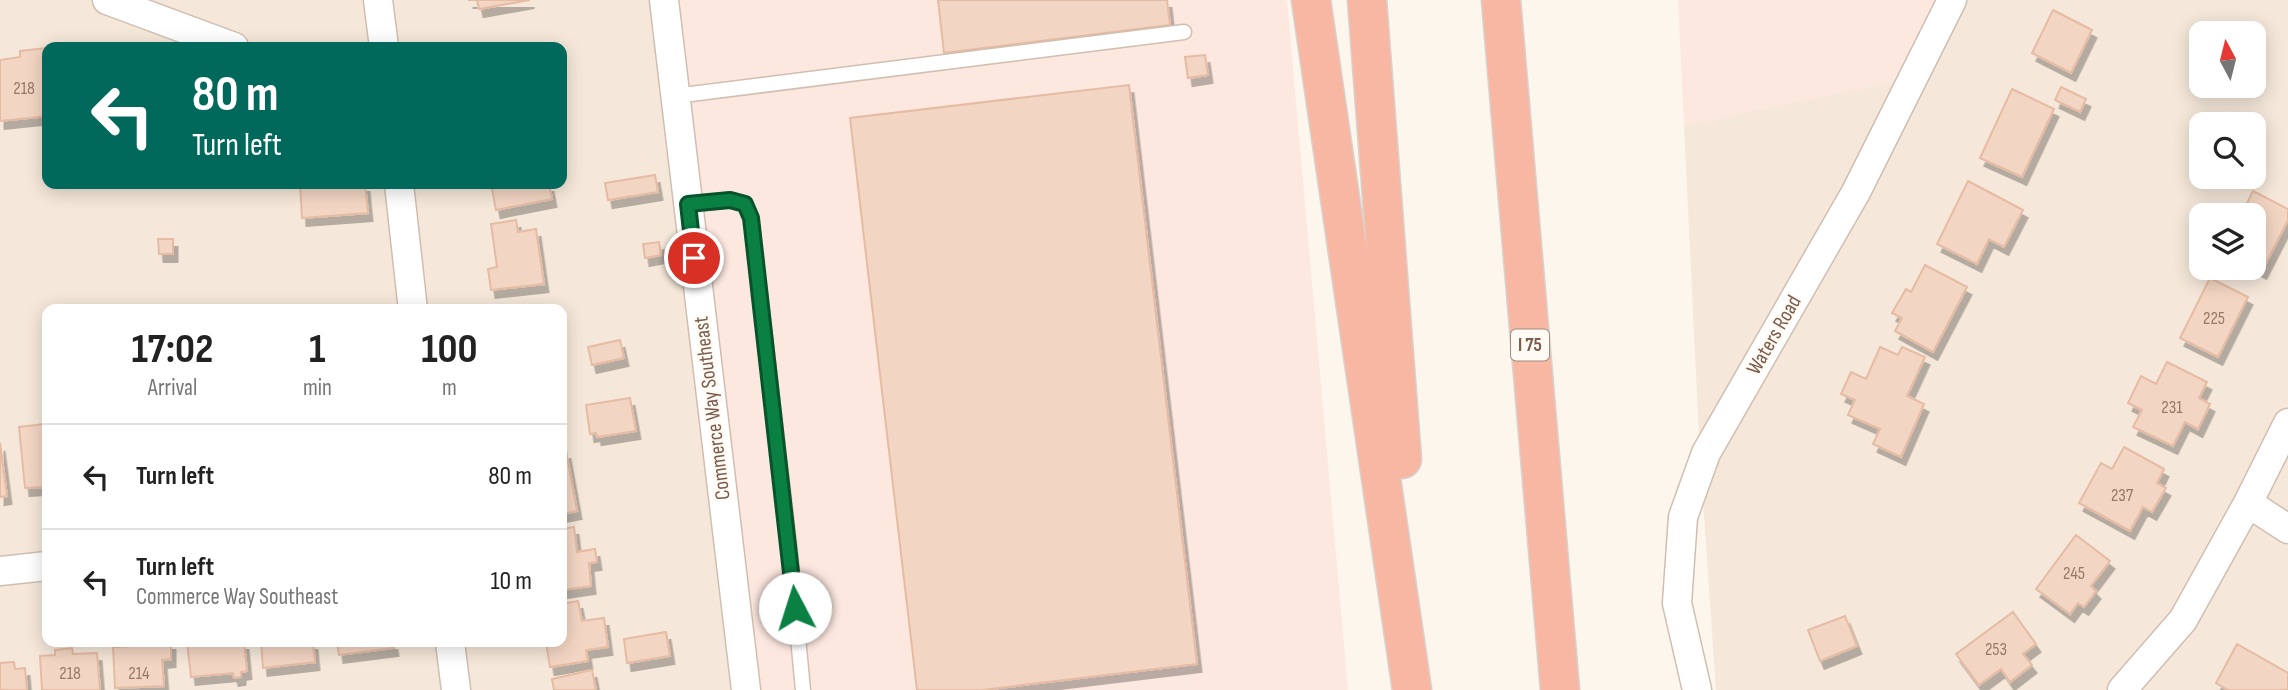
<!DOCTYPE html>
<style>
:root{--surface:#fff;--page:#f6f6f6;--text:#222;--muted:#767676;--line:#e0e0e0}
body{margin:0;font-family:"Sofia Sans Condensed",sans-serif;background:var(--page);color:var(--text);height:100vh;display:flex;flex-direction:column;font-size:26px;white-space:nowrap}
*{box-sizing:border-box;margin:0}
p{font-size:23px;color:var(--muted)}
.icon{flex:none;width:38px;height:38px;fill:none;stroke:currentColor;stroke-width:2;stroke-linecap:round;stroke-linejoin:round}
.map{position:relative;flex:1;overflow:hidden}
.sheet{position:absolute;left:42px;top:304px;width:525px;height:343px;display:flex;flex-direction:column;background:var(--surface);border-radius:14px;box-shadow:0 4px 18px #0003}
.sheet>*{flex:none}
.hud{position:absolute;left:42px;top:42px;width:525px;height:147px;border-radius:14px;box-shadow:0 4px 18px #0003;background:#00695c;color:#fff;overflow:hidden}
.needle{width:46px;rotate:353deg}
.tools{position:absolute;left:2189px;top:21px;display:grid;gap:14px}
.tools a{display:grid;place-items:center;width:77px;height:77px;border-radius:14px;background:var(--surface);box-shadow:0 4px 18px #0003;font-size:35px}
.pin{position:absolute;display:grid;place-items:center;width:60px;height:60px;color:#fff;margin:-30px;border:4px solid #fff;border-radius:50%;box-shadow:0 2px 7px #0007}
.me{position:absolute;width:77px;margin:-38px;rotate:355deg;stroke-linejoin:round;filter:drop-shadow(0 0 5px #0008)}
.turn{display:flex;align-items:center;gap:24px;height:147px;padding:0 35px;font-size:32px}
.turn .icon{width:91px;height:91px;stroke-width:2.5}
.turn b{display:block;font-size:49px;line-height:60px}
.eta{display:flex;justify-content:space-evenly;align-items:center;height:119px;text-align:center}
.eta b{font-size:42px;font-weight:700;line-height:49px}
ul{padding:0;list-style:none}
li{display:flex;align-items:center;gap:21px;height:105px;padding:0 35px;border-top:2px solid var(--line)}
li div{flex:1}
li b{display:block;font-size:26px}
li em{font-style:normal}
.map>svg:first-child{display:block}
.residential{fill:#f5e8da;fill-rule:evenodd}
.commercial{fill:#fde8e0}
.building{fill:#f3d5c3;stroke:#e6bba3;stroke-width:2;filter:url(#shadow)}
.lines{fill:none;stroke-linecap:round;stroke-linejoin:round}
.lane-casing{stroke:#d1beb0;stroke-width:17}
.street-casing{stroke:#d1beb0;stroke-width:31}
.highway-casing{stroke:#dad1cd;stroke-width:41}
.lane{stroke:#fff;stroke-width:14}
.street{stroke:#fff;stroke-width:28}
.highway{stroke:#f7b7a3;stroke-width:38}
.route-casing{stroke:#07532c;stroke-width:18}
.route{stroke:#0b8043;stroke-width:12}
.labels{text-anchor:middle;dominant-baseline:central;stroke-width:5;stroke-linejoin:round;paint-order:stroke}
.number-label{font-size:18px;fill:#987a6a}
.shield{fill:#fffaf3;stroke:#a28b7f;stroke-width:2}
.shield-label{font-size:19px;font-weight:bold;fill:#7a5c4d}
.street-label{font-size:21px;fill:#7a5c4d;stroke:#fffaf3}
</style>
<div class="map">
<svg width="2288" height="690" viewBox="0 0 2288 690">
<defs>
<filter id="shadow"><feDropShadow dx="4.5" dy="8" stdDeviation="0" flood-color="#0004"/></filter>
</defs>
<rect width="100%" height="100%" fill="#fdf6ec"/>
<path class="residential" d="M0,0H656L733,690H0ZM47,47H562V184H47ZM47,310H562V642H47Z
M1948,0H2288V690H1716L1700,457L1684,126ZM2202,33H2254V86H2202ZM2202,124H2254V177H2202ZM2202,215H2254V268H2202Z"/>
<path class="commercial" d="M656,0H1287L1348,690H733Z
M1678,0H1948L1912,78L1684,126Z"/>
<path class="building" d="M468,0H530L479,9L477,0Z
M938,0H1167L1170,25L944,53Z
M2053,10L2092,30L2071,73L2032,53Z
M46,48L47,116L0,121V60L20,57V51Z
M1205,55L1208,75L1188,78L1185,57Z
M1129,85L1197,664L982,690H917L850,118Z
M2061,87L2086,99L2080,112L2055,100Z
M2012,89L2054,109L2022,177L1980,158Z
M655,175L658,192L608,200L605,183Z
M1968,181L2023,210L2004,247L1989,239L1977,264L1937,244Z
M300,184H365L368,213L302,218Z
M491,184H549L552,199L496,210Z
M2253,191L2288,209V220L2262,271L2254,267V215H2241Z
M516,220L518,232L536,229L544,284L491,290L488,269L497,267L491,224Z
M158,239H173V254H159Z
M659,242L661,255L645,258L643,244Z
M1925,265L1967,287L1933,352L1895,331L1902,318L1892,313L1906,289L1911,292Z
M2210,278L2248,297L2218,357L2180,338Z
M620,340L624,358L592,365L588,347Z
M1880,347L1898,355L1902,347L1925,357L1907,396L1924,404L1901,457L1873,444L1880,429L1848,415L1855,400L1841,394L1851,372L1866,379Z
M2167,362L2207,382L2199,398L2210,404L2198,429L2185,422L2173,446L2133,427L2142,410L2128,403L2141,376L2156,384Z
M630,398L636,431L597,437L596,433L590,434L586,405Z
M44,424L47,442V491H44L43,487L25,488L19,427Z
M0,443L7,496L0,497Z
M2124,447L2164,469L2157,483L2166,488L2152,512L2143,507L2130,531L2079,503L2101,463L2112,469Z
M566,451L577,511L562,514V452Z
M574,527L577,552L595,549L597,562L589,563L591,586L562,590V529Z
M2076,535L2110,561L2091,586L2096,591L2084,607L2078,603L2070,614L2036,589Z
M578,601L582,621L604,618L608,647L586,650L588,661L550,667L546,642H562V604Z
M2013,612L2036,644L2023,654L2032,665L2010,682L2001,669L1979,685L1956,654Z
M1845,616L1857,646L1820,661L1808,630Z
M666,632L670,656L627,663L624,639Z
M134,642H171V659L162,660L164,686L115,688L113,647L134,646Z
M187,642H244L247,671L241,672V677L234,678L233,673L191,677Z
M261,642H313L315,662L263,668Z
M337,642H393L394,648L339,655Z
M2237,644L2288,673V690H2228L2216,683Z
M72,648L73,654L97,653L100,690H42L40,656L55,655V650Z
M14,662L15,669L25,668L27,690H0V663Z
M592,670L596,690H554L552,679Z"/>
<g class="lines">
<defs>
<path id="lane" d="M675,96L1184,32
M688,204L730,200L745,204L751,218L790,553L803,690"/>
<path id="street" d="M107,0L234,47
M378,0L384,47
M664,0L746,690
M399,184L413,310
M2248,503L2288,529
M0,571L47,566
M450,642L456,690
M1697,690L1677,603L1683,517L1706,453L1856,192L1952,0
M2122,690L2183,620L2248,503L2288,423"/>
<path id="highway" d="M1311,0L1412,690
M1367,0L1402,459
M1501,0L1560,690"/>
</defs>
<use href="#lane" class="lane-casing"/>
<use href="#street" class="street-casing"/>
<use href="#highway" class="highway-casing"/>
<use href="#lane" class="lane"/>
<use href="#street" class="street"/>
<use href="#highway" class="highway"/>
</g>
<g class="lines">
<defs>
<path id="route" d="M694,258L688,204L730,200L745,204L751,218L795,608"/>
</defs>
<use href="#route" class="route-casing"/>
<use href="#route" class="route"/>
</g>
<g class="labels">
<g class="number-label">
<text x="24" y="88">218</text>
<text x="2214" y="318">225</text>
<text x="2172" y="407">231</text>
<text x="2122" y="495">237</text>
<text x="2074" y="573">245</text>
<text x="1996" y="649">253</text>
<text x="70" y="673">218</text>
<text x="139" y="673">214</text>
</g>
<rect class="shield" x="1511" y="329.5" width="38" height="31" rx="5"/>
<g class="shield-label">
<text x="1530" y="345">I 75</text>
</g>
<g class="street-label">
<text transform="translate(1774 335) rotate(-60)">Waters Road</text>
<text transform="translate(712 408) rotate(-97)">Commerce Way Southeast</text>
</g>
</g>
</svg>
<div class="tools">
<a><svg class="needle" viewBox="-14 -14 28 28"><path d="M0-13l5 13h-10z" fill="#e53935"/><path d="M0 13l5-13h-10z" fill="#767676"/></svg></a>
<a><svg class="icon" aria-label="search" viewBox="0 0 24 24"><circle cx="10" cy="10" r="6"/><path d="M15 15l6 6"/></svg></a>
<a><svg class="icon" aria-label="layers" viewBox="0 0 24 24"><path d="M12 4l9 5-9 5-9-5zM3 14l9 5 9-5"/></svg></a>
</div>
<div class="pin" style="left:694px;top:258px;background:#d93025"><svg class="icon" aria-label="arrive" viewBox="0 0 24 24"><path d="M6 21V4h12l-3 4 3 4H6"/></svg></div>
<svg class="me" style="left:795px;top:608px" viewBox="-20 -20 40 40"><circle r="19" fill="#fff"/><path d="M0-13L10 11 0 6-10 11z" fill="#0b8043"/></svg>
<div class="hud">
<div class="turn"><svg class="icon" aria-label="left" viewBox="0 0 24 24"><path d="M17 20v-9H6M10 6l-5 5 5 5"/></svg><div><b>80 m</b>Turn left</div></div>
</div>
<section class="sheet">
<div class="eta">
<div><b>17:02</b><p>Arrival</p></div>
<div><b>1</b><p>min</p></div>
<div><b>100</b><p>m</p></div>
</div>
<ul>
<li><svg class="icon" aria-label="left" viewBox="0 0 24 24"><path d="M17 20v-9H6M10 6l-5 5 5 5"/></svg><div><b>Turn left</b></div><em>80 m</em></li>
<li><svg class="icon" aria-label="left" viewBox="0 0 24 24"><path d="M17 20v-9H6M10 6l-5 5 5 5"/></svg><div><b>Turn left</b><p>Commerce Way Southeast</p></div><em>10 m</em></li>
</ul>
</section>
</div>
